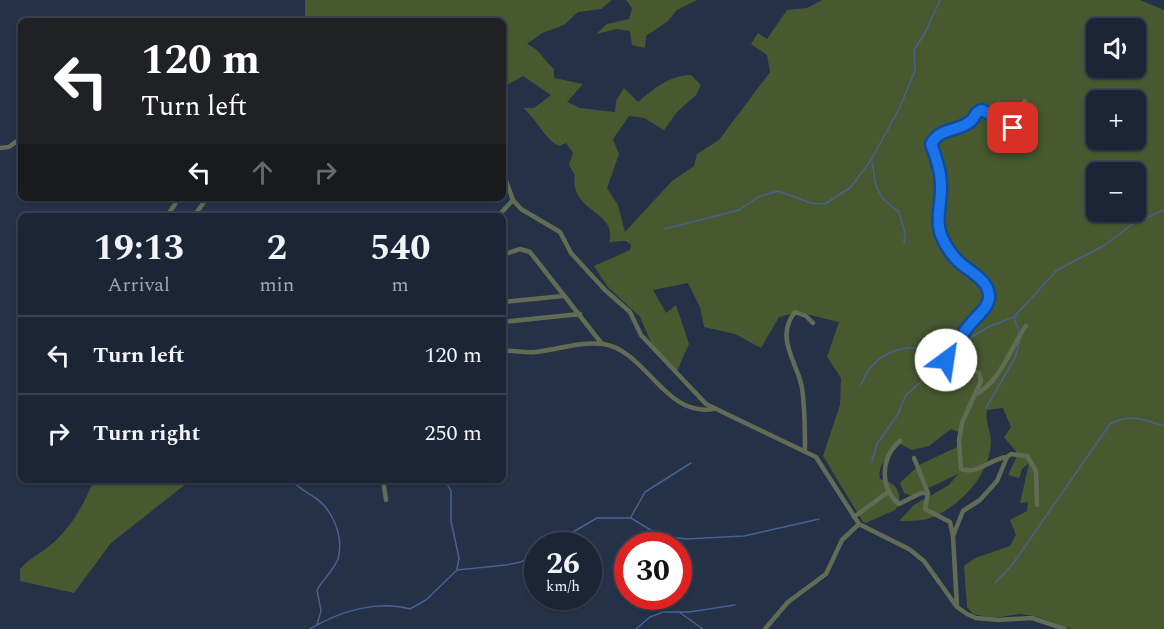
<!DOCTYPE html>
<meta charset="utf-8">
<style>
:root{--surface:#1b2535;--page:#283141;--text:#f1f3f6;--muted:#a0a5ad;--line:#394250}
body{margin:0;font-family:Spectral,serif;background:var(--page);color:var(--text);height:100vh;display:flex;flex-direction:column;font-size:22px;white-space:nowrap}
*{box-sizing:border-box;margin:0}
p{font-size:20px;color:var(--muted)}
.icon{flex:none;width:33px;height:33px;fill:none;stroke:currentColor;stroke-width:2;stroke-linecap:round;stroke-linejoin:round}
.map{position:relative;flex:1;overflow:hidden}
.details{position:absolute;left:18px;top:213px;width:488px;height:270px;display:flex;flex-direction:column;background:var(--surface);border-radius:9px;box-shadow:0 2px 4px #0004,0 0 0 2px var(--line)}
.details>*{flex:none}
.top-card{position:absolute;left:18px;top:18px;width:488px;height:183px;border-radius:9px;box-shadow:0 2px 4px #0004,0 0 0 2px var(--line);background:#202124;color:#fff;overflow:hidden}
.buttons{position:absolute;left:1086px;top:18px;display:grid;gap:12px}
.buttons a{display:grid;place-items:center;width:60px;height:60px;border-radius:9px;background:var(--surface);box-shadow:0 2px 4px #0004,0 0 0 2px var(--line);font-size:30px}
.speed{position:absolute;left:524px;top:532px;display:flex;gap:12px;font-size:30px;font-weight:700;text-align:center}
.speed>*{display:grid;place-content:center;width:78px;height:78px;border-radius:50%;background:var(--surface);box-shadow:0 2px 4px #0004,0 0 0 2px var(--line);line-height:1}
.speed small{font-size:15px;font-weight:400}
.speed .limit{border:9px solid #d22;background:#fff;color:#111}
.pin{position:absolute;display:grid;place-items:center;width:51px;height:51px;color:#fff;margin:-26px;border-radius:12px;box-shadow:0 3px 9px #0006}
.me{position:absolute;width:66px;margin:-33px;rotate:31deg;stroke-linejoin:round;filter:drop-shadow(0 0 4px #0008)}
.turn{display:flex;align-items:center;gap:21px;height:126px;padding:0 24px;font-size:27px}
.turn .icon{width:78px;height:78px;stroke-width:2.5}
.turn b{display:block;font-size:42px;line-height:51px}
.lanes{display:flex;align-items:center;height:57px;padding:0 24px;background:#0003;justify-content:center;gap:30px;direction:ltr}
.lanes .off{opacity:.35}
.eta{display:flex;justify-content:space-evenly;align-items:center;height:102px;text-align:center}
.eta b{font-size:36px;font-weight:700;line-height:42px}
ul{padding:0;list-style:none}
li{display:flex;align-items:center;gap:18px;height:78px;padding:0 24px;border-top:2px solid var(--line)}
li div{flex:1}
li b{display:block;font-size:22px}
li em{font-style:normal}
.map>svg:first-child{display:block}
.green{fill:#485930;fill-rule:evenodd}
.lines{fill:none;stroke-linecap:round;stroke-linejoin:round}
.stream{stroke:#476192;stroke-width:1.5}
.street{stroke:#626c55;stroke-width:4.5}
.route-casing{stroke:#114b97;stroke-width:15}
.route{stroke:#1a73e8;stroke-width:10}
</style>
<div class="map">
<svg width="1164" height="629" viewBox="0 0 1164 629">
<rect width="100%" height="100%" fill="#243147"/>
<path class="green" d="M305,0H612L601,9L578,12L564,25L542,33L527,44C541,50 543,60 554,69V78L583,84L567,102L580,108L615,112L616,101L624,88L638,102C655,88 668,76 691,75L701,85L696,95L677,112L664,130L644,118L629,116L613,139L619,154L607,188L618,205L625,232L672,181L694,166L697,154L719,140L770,72L767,55L751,44L758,33L767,39L787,10L807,8L822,0H1140L1164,10V629H1072L1035,616L1020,614L993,618L973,614L967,607L964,566L975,558L1010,546L1016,535L1010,520L1027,511L1028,502L1020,503L1029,463L1022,469L1019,478L1008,475L1018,454L1004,437L1011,427L1003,408L987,410C985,423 991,431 991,442C990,476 958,509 927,519C919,521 908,521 899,521L914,505L949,485L958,474L912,496L904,493L900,483L919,465L957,447L960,440L959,432L951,429L929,446L912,450L900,444C891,455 877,463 880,479C896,483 899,488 900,504L895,510L866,523L863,522L823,456L840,405L841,378L827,357L839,322L798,312L779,317L761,348L735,334L704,327L700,307L688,283L653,290L666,313L676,305L689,344L677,371L653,347L640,317L607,286L594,266L630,250L631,245L626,241L609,242C619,211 568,212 575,175L569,165L573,153L566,143L559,146C545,140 536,118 523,108H534L551,95L523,76L503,87L502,21H305ZM1096,28H1136V68H1096ZM1096,100H1136V140H1096ZM1096,172H1136V212H1096Z
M626,0H697L677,10L668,21L646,36L645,48L632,45L630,31L617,29L596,34L607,24L629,19L632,8Z
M94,480H191L111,543L74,593L20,581V569C29,558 42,553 53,543C73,525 84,504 94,480Z"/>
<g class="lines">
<path class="stream" d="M872,162L876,186L883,199L899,212L905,233L904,244
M665,229L739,210L758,197L778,191L811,203L825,204L851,187L871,160L899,109L915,71L914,50L925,33L940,0
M1014,317L1019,332
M861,385C873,352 904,342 937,351
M986,408L1015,358L1020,340
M872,461L877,444L898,414L906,395L923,380L938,351L959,345L988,327L1014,317L1057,270L1105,245L1131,225L1164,210
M292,480C298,488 305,491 314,497C333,509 344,537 338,559C334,570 323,579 317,590L321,611L317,625
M445,480L451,491V521L459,558L457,569
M631,517L645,492L691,463
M549,546L597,518H631L659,535L686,539L744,536L819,519
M995,583L1012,565L1110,424C1130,413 1144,420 1164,426
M679,612L703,629
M310,629C340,611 377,600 410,609L426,600L457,570L506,565L521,562L537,552
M636,629L650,617L663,612H689L735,605"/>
<path class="street" d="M0,148L9,147L21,138
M502,170L513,200L521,209L560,232L571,253L605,290L630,312L641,335L706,404L816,457L859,524L909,549L924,561L957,607L967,614L976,618L998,620L1032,618L1065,629
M167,216L179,198
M194,216L207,198
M498,216L513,200
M502,255L520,249L530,252L602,344
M502,302L563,296
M502,322L580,314
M502,351C513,350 524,353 535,352C557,350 579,341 603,344C646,350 664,417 713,409
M975,395C1003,379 1009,349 1026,326
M900,441C881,457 879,487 899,504L921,493H928
M805,451C805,430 805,409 802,388C798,363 774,338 795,312L806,316L813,323
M1007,457C991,458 979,475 961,469L959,440L962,423L981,381L979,373L946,360L947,355L958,348C961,323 991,312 989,295C988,280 969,271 959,262C952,256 945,243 941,235C935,219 942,201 941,185C941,172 936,157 931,144L936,136L972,119L976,112L982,110L997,118L1003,135H1010L1025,101
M914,458L928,493L925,509L950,522L953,536
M383,480L386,500
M854,517L888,492
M957,606L953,536L963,511L980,500L997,481L1007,457L1011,454L1027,456L1036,471L1037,505
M765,629L788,602L826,574L842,540L859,524"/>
</g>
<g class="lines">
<defs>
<path id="route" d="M946,360L947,356L958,348C961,323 991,312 989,295C988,280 969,271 959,262C952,256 944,243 941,235C935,219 942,201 941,185C941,172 936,157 931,144C941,126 958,133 972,120C976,115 975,112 982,110L997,118L1003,135H1010L1013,128"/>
</defs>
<use href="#route" class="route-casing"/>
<use href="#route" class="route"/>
</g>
</svg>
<div class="buttons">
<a><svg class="icon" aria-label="sound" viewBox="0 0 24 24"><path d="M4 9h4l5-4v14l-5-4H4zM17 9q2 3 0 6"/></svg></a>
<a>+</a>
<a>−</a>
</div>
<div class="speed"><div>26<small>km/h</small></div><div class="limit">30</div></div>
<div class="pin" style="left:1013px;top:128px;background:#d93025"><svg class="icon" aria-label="arrive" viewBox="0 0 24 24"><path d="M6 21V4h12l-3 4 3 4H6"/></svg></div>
<svg class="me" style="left:946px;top:360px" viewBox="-20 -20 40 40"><circle r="19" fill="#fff"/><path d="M0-13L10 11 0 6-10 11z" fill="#1a73e8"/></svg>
<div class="top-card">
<div class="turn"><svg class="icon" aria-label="left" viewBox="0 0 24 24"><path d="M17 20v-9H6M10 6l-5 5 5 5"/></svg><div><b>120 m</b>Turn left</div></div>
<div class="lanes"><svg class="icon" aria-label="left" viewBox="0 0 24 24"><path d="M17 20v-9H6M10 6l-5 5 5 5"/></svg><svg class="icon off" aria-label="ahead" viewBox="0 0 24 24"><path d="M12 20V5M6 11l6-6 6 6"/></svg><svg class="icon off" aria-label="right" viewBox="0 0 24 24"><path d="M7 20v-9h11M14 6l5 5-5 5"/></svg></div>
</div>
<section class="details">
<div class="eta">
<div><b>19:13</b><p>Arrival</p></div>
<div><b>2</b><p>min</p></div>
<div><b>540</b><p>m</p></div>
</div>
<ul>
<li><svg class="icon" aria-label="left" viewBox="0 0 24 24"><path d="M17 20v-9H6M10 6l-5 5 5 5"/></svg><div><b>Turn left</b></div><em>120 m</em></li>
<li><svg class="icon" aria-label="right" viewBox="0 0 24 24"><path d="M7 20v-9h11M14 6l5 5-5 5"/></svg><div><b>Turn right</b></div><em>250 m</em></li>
</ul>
</section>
</div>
